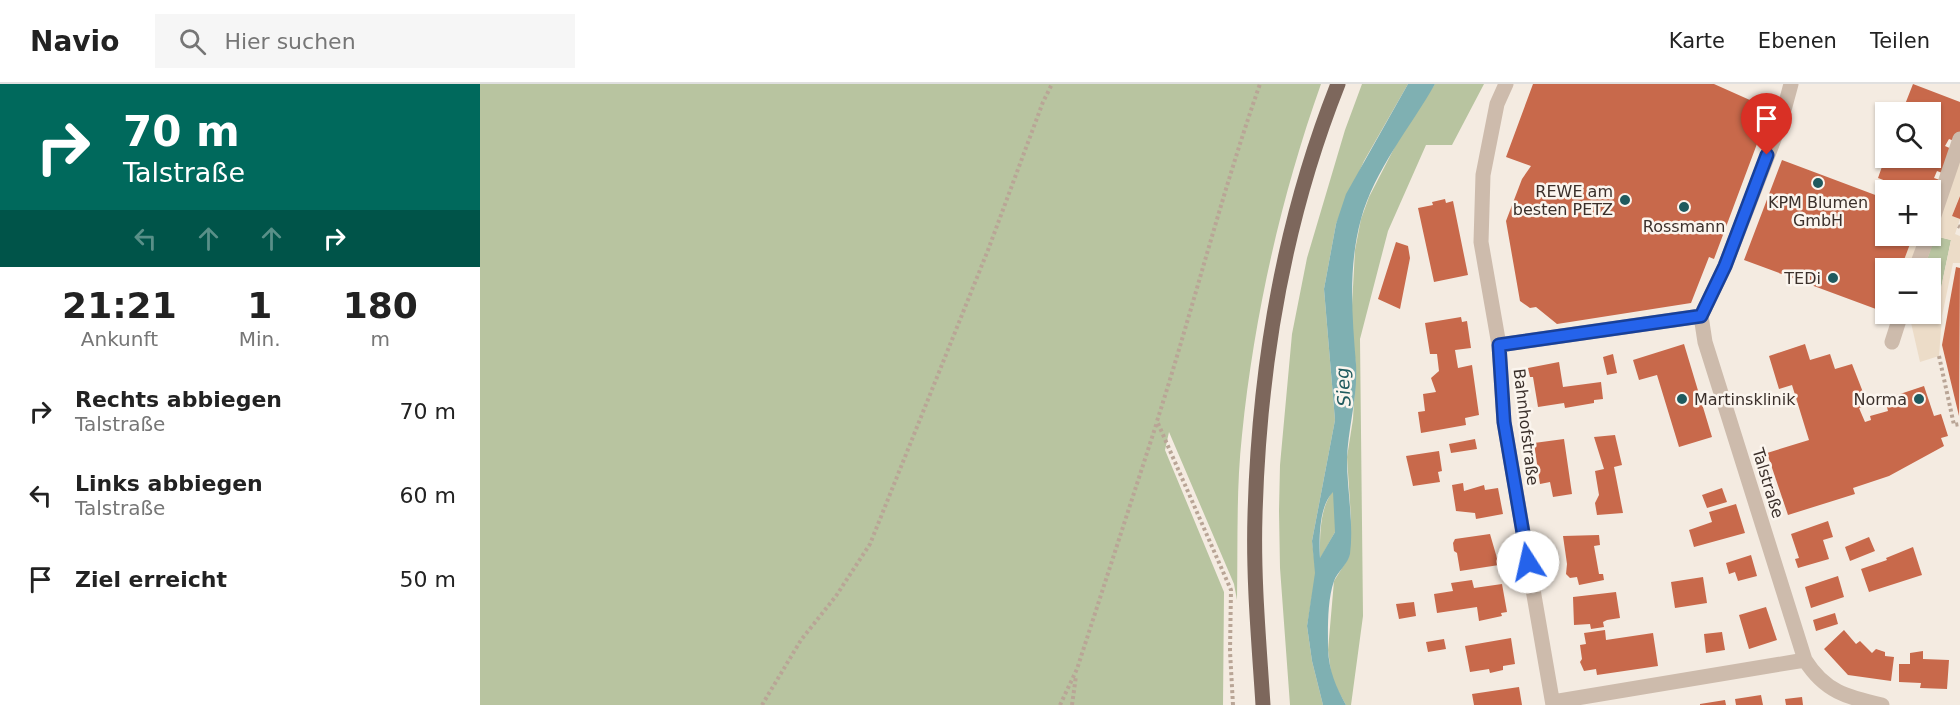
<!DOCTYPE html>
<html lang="de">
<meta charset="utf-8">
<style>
:root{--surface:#fff;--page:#f6f6f6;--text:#222;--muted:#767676;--line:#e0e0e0}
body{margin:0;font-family:"DejaVu Sans",sans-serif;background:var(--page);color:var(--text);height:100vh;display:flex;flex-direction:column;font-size:22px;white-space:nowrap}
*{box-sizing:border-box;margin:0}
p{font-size:20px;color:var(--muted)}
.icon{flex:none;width:33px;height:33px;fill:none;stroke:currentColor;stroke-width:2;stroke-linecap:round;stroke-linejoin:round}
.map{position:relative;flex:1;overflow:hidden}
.sheet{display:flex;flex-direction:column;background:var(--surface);width:480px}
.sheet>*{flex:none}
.hud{background:#00695c;color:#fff;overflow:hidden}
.fabs{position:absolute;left:1395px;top:18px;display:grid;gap:12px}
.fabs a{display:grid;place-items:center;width:66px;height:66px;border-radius:0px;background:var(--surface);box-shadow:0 2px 4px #0004;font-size:30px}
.pin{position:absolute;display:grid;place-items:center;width:51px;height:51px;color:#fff;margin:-62px -26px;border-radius:50% 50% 50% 0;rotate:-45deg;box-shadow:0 0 6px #0007}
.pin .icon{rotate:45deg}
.me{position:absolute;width:66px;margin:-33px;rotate:350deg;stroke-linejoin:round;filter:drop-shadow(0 0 4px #0008)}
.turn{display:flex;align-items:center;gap:21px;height:126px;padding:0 24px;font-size:27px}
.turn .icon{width:78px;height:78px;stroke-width:2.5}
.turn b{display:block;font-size:42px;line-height:51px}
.lanes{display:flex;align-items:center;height:57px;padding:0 24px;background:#0003;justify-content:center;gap:30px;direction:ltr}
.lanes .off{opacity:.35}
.eta{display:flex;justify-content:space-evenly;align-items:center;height:102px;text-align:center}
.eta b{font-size:36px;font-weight:600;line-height:42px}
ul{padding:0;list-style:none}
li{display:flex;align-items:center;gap:18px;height:84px;padding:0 24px}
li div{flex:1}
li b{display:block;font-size:22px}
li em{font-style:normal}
header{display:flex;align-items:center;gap:36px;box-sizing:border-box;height:84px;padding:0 30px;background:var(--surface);border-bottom:2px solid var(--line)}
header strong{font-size:28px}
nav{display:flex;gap:33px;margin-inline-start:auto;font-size:21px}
.search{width:420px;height:54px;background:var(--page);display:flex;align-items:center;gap:15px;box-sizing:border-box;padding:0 21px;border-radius:0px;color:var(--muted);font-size:22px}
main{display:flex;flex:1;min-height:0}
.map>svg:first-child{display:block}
.green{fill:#b8c4a0}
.plaza{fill:#ecdcc8}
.water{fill:#7fb0b2;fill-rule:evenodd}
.building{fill:#c8694b}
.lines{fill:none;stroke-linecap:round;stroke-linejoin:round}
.path{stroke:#b9a596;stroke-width:4;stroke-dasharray:3 3;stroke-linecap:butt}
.minor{stroke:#cdbbac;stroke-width:15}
.major{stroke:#7d675c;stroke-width:15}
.route-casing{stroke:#184099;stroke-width:15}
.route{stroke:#2563eb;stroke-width:10}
.poi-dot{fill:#1f5a5e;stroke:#fbf5ee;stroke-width:2}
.labels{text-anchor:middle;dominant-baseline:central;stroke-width:5;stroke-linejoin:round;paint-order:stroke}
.poi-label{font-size:16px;fill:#3b302b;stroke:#fbf5ee;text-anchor:end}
.street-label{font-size:16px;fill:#3b302b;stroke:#fbf5ee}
.water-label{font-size:18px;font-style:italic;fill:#1f5a5e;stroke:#fbf5ee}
</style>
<header>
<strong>Navio</strong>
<div class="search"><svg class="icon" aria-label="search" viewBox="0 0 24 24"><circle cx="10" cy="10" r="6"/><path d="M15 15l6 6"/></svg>Hier suchen</div>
<nav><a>Karte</a><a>Ebenen</a><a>Teilen</a></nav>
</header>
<main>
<section class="sheet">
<div class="hud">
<div class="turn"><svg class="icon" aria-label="right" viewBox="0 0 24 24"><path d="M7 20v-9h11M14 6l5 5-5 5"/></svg><div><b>70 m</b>Talstraße</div></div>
<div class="lanes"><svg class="icon off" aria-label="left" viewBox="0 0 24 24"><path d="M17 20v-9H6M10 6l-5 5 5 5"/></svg><svg class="icon off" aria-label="ahead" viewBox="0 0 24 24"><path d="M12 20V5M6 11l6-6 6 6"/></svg><svg class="icon off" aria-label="ahead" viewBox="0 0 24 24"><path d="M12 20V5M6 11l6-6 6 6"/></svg><svg class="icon" aria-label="right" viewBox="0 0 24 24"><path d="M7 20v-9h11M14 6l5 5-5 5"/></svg></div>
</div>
<div class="eta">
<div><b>21:21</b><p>Ankunft</p></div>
<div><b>1</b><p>Min.</p></div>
<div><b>180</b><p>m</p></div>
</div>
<ul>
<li><svg class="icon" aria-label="right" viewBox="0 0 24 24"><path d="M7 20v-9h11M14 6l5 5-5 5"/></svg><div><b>Rechts abbiegen</b><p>Talstraße</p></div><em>70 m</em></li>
<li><svg class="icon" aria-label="left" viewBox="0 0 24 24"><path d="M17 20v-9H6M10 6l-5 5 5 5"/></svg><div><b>Links abbiegen</b><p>Talstraße</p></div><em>60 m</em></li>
<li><svg class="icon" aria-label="arrive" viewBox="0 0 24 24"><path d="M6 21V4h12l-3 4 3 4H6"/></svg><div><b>Ziel erreicht</b></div><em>50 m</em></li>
</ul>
</section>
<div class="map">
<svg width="1480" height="621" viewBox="0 0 1480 621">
<rect width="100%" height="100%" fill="#f4ebe1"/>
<path class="green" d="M0,0H841C801,112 774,233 762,351C756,406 758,461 757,516L754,500L689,348L685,366L744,508L743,621H0Z
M882,0H928L884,77L856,140L844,205L855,336L832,457L836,489L827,542L832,577L843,621H810L800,484L799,427L800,381L812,250L827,174L865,46Z
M955,0H1004L972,61H946L908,147L880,255L883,532L871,621H866L852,596L848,566L854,497L869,473L871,434L867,373L873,335L876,282L871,240L875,166L881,135L889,113L923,47Z
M1455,152L1471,156L1459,214L1451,212L1450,184H1444Z
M853,407L855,411V448L840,475C840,453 839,425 853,407Z"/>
<path class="plaza" d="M1480,51V111L1472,132L1480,135L1475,150L1480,152V179H1473L1462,232L1459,272L1440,278L1429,230H1450L1451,212L1459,214L1471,156L1455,152L1444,184H1421L1433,152H1450Z"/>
<path class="water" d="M928,0H955C930,44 895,85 881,135C868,183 872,231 876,280C878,312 868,344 867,375C867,407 874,439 870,470C868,480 857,488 854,497C847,517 848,545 848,565C849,587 856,603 866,621H843L832,577L827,542L835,489L832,457L855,336L844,205L856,140L866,110ZM853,408L855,448L840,474C839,454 839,422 853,408Z"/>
<path class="building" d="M1053,0H1234L1290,25L1234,175L1229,173L1211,219L1077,240L1056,223L1050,224L1040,217L1026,137L1042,95L1051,82L1026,73Z
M1433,0L1480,18V51L1477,58L1469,55L1465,62L1474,66L1465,90L1457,87L1454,94L1463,97L1455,116L1450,114V106H1430L1398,94L1405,74H1450V28H1422Z
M1302,76L1406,115V152H1433L1421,184H1406L1404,228L1264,176Z
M1480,112V135L1472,132Z
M965,115L966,119L973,117L988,191L954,198L938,124L953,121L952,118Z
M916,158L928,162L930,174L920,225L898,215Z
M1476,183L1480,184L1479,332L1462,261Z
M981,233L982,238L987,237L991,264L975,266L978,284L992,281L999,331L985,334L986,341L941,349L938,328L945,327L943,310L956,308L951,294L959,287L957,270H950L945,239Z
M1204,260L1232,353L1199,363L1177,291L1159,296L1153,276Z
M1325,260L1330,276L1350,270L1355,285L1372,280L1388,321L1379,324L1385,338L1391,336L1390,332L1408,327L1405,315L1444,302L1454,332L1461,330L1468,352L1461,354L1464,362L1409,392L1373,404L1375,410L1308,431L1287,369L1329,356L1312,301L1299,305L1289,272Z
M1133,270L1137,289L1127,291L1123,273Z
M1079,278L1083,303L1121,298L1123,315L1114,316V319L1085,324L1084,319L1058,323L1053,293H1050L1048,284Z
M1135,351L1142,381L1134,383L1143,429L1117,431L1115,419L1119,411L1115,387L1124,385L1114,353Z
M995,355L997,365L971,369L969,360Z
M1084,355L1092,410L1073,413L1070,398L1060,400L1054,359Z
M959,367L962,387L958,388L960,398L933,402L926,372Z
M983,399L984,407L1004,401L1005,406L1018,404L1023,430L996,435L995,429L976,427L972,401Z
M1242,404L1247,418L1227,424L1222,411Z
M1256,420L1265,449L1214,463L1209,446L1232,438L1229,428Z
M1348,437L1353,453L1343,456L1349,475L1318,484L1315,475L1319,474L1311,450Z
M1010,450L1019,481L980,487L977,469L974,467L973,459L975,455Z
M1119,451L1120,461L1114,462L1119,490H1123L1124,496L1099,501L1097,493L1090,494L1086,490L1087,480L1083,452Z
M1389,453L1395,467L1370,477L1365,463Z
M1433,463L1442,491L1389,508L1381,485L1407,476L1406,474Z
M1271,471L1277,492L1258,497L1255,488L1249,490L1246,479Z
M1358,492L1364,513L1331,524L1325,503Z
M1223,493L1227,519L1195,524L1191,498Z
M992,496L994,504L1022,500L1027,528L1021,529L1022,532L999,537L997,523L957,529L954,510L973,507L971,499Z
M1136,508L1140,534L1127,536L1123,538L1124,543L1111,545L1110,540L1094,541L1093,513Z
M934,518L936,532L919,535L916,520Z
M1286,523L1297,556L1269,565L1259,531Z
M1355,529L1358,540L1336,547L1333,536Z
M1125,546L1126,556L1173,549L1178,582L1117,591L1116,585L1104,587L1100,578L1102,575L1100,561L1106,560L1104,549Z
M1364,546L1376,560L1380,557L1392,569L1396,565L1405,568V572L1414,573L1411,597L1368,591L1344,565Z
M1242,548L1245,566L1226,569L1224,550Z
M1031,554L1035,580L1023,582V586L1010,589L1009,585L990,588L985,562Z
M964,555L966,565L948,568L946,558Z
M1443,567V575L1469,576L1467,605L1440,604L1441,599L1419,598V580H1430V569Z
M1039,603L1042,621H994L992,610Z
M1281,611L1283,621H1256L1255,615Z
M1322,613L1323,621H1306L1305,615Z
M1245,616L1246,621H1220V620Z"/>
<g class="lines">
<path class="path" d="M1478,142L1480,143
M1459,272L1474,341L1480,340
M282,621L321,556L356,512L390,460L508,166L563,18L572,0
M580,621L597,585L677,338
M592,621L596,592
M753,621L750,567L751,506L677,337C713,225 741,111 780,0"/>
<path class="minor" d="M1026,0L1017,20L1003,91L1001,158L1019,261L1024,338L1073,621
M1311,0L1301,37L1245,182L1221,232L1225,258L1325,576C1345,608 1367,613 1402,621
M1450,143L1480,55
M1436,184L1448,152
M1412,258L1421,230
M1019,261L1221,232
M1073,618L1325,576"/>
<path class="major" d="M783,621C779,558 773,494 775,431C779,285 804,136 858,0"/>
</g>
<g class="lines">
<defs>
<path id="route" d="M1048,478L1024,338L1019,261L1221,232L1245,182L1287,71"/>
</defs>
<use href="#route" class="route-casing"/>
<use href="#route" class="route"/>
</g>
<g class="poi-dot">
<circle cx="1338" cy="99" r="6"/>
<circle cx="1145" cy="116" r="6"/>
<circle cx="1204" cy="123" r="6"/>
<circle cx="1353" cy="194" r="6"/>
<circle cx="1202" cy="315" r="6"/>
<circle cx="1439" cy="315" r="6"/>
</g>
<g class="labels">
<g class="poi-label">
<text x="1133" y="107">REWE am<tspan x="1133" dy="18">besten PETZ</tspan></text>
<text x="1338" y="118" text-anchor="middle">KPM Blumen<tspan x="1338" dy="18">GmbH</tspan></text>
<text x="1204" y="142" text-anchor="middle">Rossmann</text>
<text x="1341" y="194">TEDi</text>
<text x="1214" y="315" text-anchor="start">Martinsklinik</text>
<text x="1427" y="315">Norma</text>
</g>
<g class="street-label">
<text transform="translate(1046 343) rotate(83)">Bahnhofstraße</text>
<text transform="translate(1288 399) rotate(73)">Talstraße</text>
</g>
<g class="water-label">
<text transform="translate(863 303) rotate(-94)">Sieg</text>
</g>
</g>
</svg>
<div class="fabs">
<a><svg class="icon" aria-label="search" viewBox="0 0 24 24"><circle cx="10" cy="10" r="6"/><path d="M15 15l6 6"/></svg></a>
<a>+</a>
<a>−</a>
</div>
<div class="pin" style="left:1287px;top:71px;background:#d93025"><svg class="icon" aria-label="arrive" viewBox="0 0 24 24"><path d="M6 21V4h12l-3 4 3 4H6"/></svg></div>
<svg class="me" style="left:1048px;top:478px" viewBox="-20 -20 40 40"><circle r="19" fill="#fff"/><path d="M0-13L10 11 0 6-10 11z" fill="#2563eb"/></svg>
</div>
</main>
